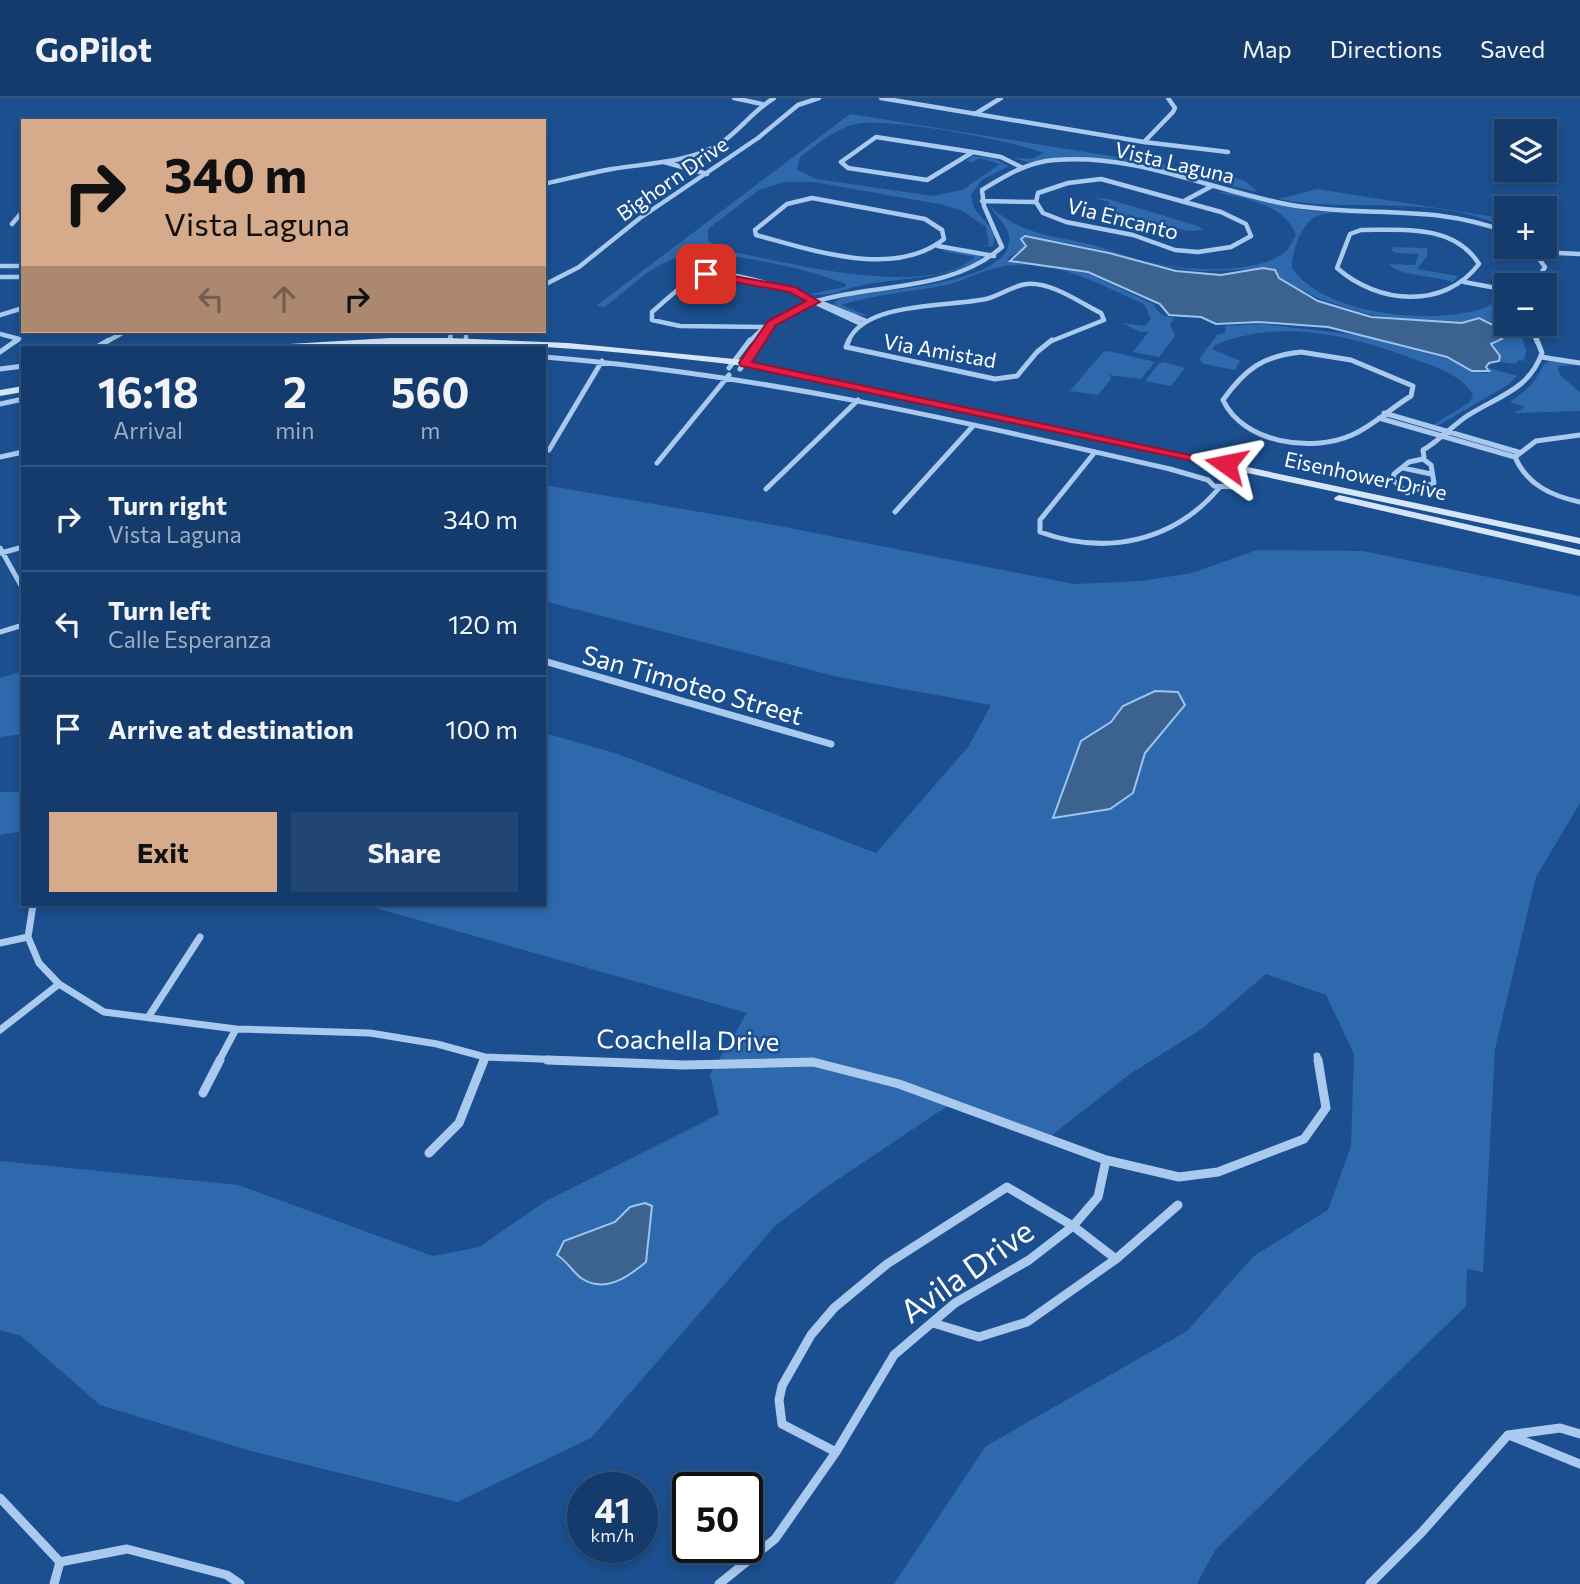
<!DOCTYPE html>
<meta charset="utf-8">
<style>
:root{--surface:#143b6b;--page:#214673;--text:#f1f3f6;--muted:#9dadc1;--line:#33557e;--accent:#d6ab8b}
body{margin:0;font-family:Commissioner,sans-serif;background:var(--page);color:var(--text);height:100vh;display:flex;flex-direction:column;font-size:26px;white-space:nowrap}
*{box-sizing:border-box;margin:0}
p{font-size:23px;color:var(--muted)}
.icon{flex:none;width:38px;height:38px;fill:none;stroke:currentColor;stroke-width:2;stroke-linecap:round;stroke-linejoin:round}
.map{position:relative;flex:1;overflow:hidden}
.sheet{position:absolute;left:21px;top:248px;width:525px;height:560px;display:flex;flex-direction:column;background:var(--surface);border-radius:0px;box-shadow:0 4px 10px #0003,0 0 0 2px var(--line)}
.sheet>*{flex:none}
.top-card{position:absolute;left:21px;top:21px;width:525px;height:214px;border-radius:0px;box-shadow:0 4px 10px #0003,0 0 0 2px var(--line);background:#d6ab8b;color:#111;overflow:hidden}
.buttons{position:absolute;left:1494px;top:21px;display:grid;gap:14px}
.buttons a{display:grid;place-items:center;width:63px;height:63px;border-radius:0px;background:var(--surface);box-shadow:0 4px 10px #0003,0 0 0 2px var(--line);font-size:35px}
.speed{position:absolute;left:567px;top:1374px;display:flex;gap:14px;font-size:35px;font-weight:700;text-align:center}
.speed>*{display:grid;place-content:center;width:91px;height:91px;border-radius:50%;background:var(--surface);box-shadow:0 4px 10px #0003,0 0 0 2px var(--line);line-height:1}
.speed small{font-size:18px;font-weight:400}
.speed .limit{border:4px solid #111;border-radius:10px;background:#fff;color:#111}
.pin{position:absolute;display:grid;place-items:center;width:60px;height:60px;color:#fff;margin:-30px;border-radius:14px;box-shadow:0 4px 10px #0006}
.me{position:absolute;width:77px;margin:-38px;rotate:282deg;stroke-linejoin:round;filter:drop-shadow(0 0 5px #0008)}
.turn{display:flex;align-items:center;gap:24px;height:147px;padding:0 28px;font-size:32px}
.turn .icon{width:91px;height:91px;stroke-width:2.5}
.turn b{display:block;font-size:49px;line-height:60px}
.lanes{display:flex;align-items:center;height:66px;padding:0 28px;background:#0003;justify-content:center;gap:35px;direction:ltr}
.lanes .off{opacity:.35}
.eta{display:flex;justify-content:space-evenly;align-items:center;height:119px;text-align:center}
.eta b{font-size:42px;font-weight:700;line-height:49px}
.action{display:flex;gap:14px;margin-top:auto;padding:14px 28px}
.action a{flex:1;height:80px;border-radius:0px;background:var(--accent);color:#111;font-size:28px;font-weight:700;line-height:80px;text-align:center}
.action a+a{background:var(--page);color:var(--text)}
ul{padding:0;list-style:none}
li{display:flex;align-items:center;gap:21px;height:105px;padding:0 28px;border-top:2px solid var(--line)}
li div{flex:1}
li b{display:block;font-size:26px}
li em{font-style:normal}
header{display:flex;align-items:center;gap:42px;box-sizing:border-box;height:98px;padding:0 35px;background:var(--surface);border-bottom:2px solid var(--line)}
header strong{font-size:33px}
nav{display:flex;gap:38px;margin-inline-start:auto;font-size:24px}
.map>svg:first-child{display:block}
.green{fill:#2e69ad}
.water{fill:#3c6290;stroke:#9cc4f0;stroke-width:2}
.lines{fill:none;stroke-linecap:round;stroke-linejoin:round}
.street-far3{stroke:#a9c9ee;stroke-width:4.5}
.street-far2{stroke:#a9c9ee;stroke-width:5}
.street-far1{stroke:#a9c9ee;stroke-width:7}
.street{stroke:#a9c9ee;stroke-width:9}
.secondary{fill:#d6e6fa;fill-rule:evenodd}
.route{fill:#e11d48;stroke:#92132f;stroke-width:2}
.labels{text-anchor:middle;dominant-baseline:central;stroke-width:5;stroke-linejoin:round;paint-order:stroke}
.far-street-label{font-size:21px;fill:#fff;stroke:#1b4f8f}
.street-label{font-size:26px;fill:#fff;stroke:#1b4f8f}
.near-street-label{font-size:32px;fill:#fff;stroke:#1b4f8f}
</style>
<header>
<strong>GoPilot</strong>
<nav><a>Map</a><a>Directions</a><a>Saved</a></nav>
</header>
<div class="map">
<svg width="1580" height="1486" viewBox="0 0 1580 1486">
<rect width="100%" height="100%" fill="#1b4f8f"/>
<path class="green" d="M850,16L1223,76L1245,83L1258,94L1117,62L1091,60L1030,65L1014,60L1031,61L1043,55C1011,42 888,19 856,26C835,30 817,47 800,59L797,72L817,81L932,98L962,92L1000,66L979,60L973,64L966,63L973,58L995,61L1009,68L982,82L971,97L974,110L995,135L993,148L978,149L989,147L986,129L962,113L944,107L814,84H784L759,92L708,131V143L728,153C786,164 928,202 975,159L942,153L945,152L977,156L982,160C946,182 904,179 864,187C847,190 827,200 810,196L845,189L846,186C807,171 709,146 671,162C647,171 625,194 605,209L596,208Z
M1317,91L1507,121V131C1437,94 1354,116 1279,101Z
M1217,94C1248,94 1280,109 1312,113C1384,120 1437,107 1507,139V142C1465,113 1407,117 1360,116C1345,116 1324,112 1312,121C1300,130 1291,156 1292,170C1324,217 1427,226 1478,212C1488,209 1498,202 1507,196V213L1500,215L1507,217V226H1518L1526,253L1524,263L1519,262L1515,266L1500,264L1501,258L1493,247L1505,239L1497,227L1478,219L1462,225L1416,223L1367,216L1320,201L1283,182L1273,171L1197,173L1145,165L1109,153L1031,138H1023L1025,149L1008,160L1009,164L1087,175L1153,206C1159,216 1164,220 1175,219L1170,226L1175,238L1159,259L1133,254L1149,233L1140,234L1122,225L1145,228L1151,221L1144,206C1096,185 1051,157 996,170C979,174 963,183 946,187C910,194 876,196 841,207L869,218L857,217L833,207L837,202L849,198C880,192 1013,186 1009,140C1009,127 995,118 990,108C1020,136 1052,138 1089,146C1109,151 1127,159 1146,164C1183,172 1252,178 1284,155C1289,151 1293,142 1296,137C1285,106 1245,101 1217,94Z
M1092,100L1108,101L1198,128L1203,132L1188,133L1103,111L1110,104Z
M1394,149L1427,150V158L1417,171L1458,178L1453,184C1436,178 1398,178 1389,166L1415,167L1419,156L1396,155L1391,152Z
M1262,226L1358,237L1455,263L1473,274L1488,275L1489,270L1517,278L1508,287L1439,327H1433L1470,304L1473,296C1460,276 1435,269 1414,261C1349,237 1283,220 1215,247L1212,251L1240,263L1235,272L1204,266L1199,261L1217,237L1226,234L1225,228Z
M1109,253L1155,264L1141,281L1109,277L1112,280L1098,297L1070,293L1103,254Z
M1550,263L1580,267L1559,268L1558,271L1561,278L1580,294V313L1514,315L1525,309L1510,304C1526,293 1536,284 1544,266Z
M1164,264L1185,270L1171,288L1145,283L1159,265Z
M544,387L764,425L1074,486L1141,483L1192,475L1257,452L1363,453L1580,498V705L1536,779L1495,951L1483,1174L1467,1171L1466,1208L1215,1452L1197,1486H894L986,1348L1187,1233L1254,1158L1328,1112L1351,1048L1354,956L1326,897L1266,876L1203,930L1130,976L1047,1041L952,1005L822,1092L775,1128L591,1340L457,1404L247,1352L100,1307L21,1238L0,1232V1063L238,1087L433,1158L479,1149L546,1103L719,1016L710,977L747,915L365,807H544V635L615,655L876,755L968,649L991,607L838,579L544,503Z
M23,573V636L0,639V580Z
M0,694H23V733L0,737Z"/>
<path class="water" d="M1025,138L1109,155L1176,173L1221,177L1263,170L1275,172L1279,180L1318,203L1371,219L1462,225L1479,220L1499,230L1497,235L1502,241L1491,246L1500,258L1499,263L1489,265L1486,269L1489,273H1472L1447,259L1328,229L1259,224L1216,226L1201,219L1169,217L1160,206L1088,174L1010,163L1026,148L1021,141Z
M1155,593L1178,594L1185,607L1145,655L1133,695L1110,711L1053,720L1081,643L1111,624L1123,608Z
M645,1105L652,1108L646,1164C628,1179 605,1196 581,1180C572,1173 567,1163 557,1157L564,1143L615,1124L630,1109Z"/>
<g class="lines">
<path class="street-far3" d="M734,0L762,6
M881,0L1144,44L1228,54
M975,16L1001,0
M876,39L973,54L927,82L848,70L841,64Z
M1144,44L1173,14L1175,10L1168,0
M973,54L1001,59L1021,69
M664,64L707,76
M1101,81L1221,114L1246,126L1251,138L1231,149L1198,154L1175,152L1133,137L1066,124L1043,115L1036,104L1038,95L1068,85Z
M544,86C567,81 589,75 612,71C648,65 690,65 721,45C740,32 753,13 774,0
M812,100L925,121L942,132L944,141C894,181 812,152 756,137L755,132L787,106Z
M982,103L1036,104
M1184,103L1212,88
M12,126L23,113
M1361,132C1403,132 1454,126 1479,166C1444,212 1378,206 1337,170L1350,136Z
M938,148L994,158
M1530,149L1545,169L1534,187
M1536,154L1580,156
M0,168H23
M0,179H23
M1464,184L1507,192
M544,187L579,169L640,120L758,40L798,7L819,0
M818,206L861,226
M0,217L23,210
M1530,226L1537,244
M766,229L680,228L652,222V214C665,203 680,188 695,180C728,162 832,209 866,223
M466,233V243
M0,236L19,241L15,244
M450,243L451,233
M106,244L126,233
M749,244C816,169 930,212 1002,149L984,108L982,92C1005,78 1027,64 1055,62C1136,55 1212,93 1291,107C1367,120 1431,105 1507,134
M762,244L772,226
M848,244C864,203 950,209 986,201C1000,198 1013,187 1027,186C1052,184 1079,204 1101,215L1104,222L1049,244"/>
<path class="street-far2" d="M849,242L846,249L995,281L1017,278L1037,254L1052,242
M95,250L109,242
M0,254L17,242
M1301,254L1351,262L1413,288L1411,298C1391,310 1374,327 1352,337C1311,355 1243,345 1223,302C1245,271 1263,258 1301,254Z
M544,259C757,276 962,323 1170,371L1208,382L1214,388L1237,389L1243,378
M1541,259L1580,265
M729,270L750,242
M0,271L23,268
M740,271L763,242
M0,306L23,301
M1384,315L1518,354
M1379,320L1515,359
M1580,337L1536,343L1515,359C1527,387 1552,398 1580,404
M549,352L602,263
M1095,354L1040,422V434C1106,458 1174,444 1220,389
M0,359L23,354
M1424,359L1423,352C1439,343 1452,328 1467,318C1498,298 1529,292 1542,255L1537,242
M1423,361L1431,367L1434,385L1407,395L1393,382L1394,376L1409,364Z
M657,365L729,277
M1403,370L1431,376
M766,391L858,302
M895,414L973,328
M0,450L23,491
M1,455L23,449
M0,534L23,527"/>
<path class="street-far1" d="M544,563L831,646
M33,807L28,839L39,865L59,886L104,914L236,931L370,935L437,946L485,959L591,963
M0,845L28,839
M149,918L200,839
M0,932L59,886
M1317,958L1318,963
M219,963L236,931
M483,963L485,959"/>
<path class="street" d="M547,962L684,967L813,964L899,986L1106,1062L1179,1079L1218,1074L1304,1041L1326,1010L1318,962
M203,995L220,962
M429,1055L459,1025L484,962
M1116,1161L1178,1107
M1509,1337L1580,1366
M836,1354L782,1326L779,1302L782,1288L811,1237L834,1210L887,1166L1007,1089L1073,1128L1116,1161L1027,1224L979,1239L933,1225
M0,1400L60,1464L54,1486
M60,1464L127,1451L227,1477L240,1486
M719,1486L775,1441L836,1354L894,1257L955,1205L1029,1162L1073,1128L1098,1099L1106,1062
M1370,1486L1422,1434L1508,1337L1560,1330L1580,1336"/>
<path class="secondary" d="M390,240H449L568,245L745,262L1580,440V446L745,268C646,256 547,246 448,246C388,245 327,253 267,250L272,247Z
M23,288V294L0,298V292Z
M1339,397L1580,452V458L1335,402L1334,400Z"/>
</g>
<path class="route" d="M706,173L795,189L820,204L776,227L752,264L1232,366L1226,370L741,268L739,265L768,223L806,203L789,194L702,178V174Z"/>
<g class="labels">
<g class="far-street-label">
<text transform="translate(1175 64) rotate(13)">Vista Laguna</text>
<text transform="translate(672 80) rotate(-35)">Bighorn Drive</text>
<text transform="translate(1123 120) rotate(14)">Via Encanto</text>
<text transform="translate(940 252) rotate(10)">Via Amistad</text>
<text transform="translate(1366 377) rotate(12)">Eisenhower Drive</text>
</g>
<g class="street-label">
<text transform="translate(693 586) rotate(16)">San Timoteo Street</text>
<text transform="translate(688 941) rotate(1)">Coachella Drive</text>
</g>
<g class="near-street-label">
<text transform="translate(966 1172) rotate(-35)">Avila Drive</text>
</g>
</g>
</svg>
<div class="buttons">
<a><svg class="icon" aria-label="layers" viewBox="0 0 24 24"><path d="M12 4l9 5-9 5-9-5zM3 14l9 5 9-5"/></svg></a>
<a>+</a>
<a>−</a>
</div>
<div class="speed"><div>41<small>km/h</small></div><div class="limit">50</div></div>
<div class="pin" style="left:706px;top:176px;background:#d93025"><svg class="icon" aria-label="arrive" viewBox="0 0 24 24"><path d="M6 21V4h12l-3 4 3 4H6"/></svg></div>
<svg class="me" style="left:1226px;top:366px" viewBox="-20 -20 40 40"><path d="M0-17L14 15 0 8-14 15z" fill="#e11d48" stroke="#fff" stroke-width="4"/></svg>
<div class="top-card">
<div class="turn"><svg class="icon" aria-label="right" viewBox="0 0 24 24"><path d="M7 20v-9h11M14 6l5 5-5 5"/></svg><div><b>340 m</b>Vista Laguna</div></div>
<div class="lanes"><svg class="icon off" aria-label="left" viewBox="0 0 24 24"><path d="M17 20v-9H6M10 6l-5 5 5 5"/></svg><svg class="icon off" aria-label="ahead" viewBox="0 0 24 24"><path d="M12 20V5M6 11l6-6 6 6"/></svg><svg class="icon" aria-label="right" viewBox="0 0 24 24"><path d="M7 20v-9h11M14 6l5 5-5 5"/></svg></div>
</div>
<section class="sheet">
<div class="eta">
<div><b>16:18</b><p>Arrival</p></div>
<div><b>2</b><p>min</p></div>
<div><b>560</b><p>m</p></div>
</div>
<ul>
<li><svg class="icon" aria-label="right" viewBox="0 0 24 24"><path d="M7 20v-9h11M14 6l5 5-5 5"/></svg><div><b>Turn right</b><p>Vista Laguna</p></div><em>340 m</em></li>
<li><svg class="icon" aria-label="left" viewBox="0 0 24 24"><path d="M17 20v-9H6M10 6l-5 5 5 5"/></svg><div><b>Turn left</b><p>Calle Esperanza</p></div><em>120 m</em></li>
<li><svg class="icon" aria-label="arrive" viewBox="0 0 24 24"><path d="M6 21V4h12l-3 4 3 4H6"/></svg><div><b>Arrive at destination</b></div><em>100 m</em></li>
</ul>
<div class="action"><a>Exit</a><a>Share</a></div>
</section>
</div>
